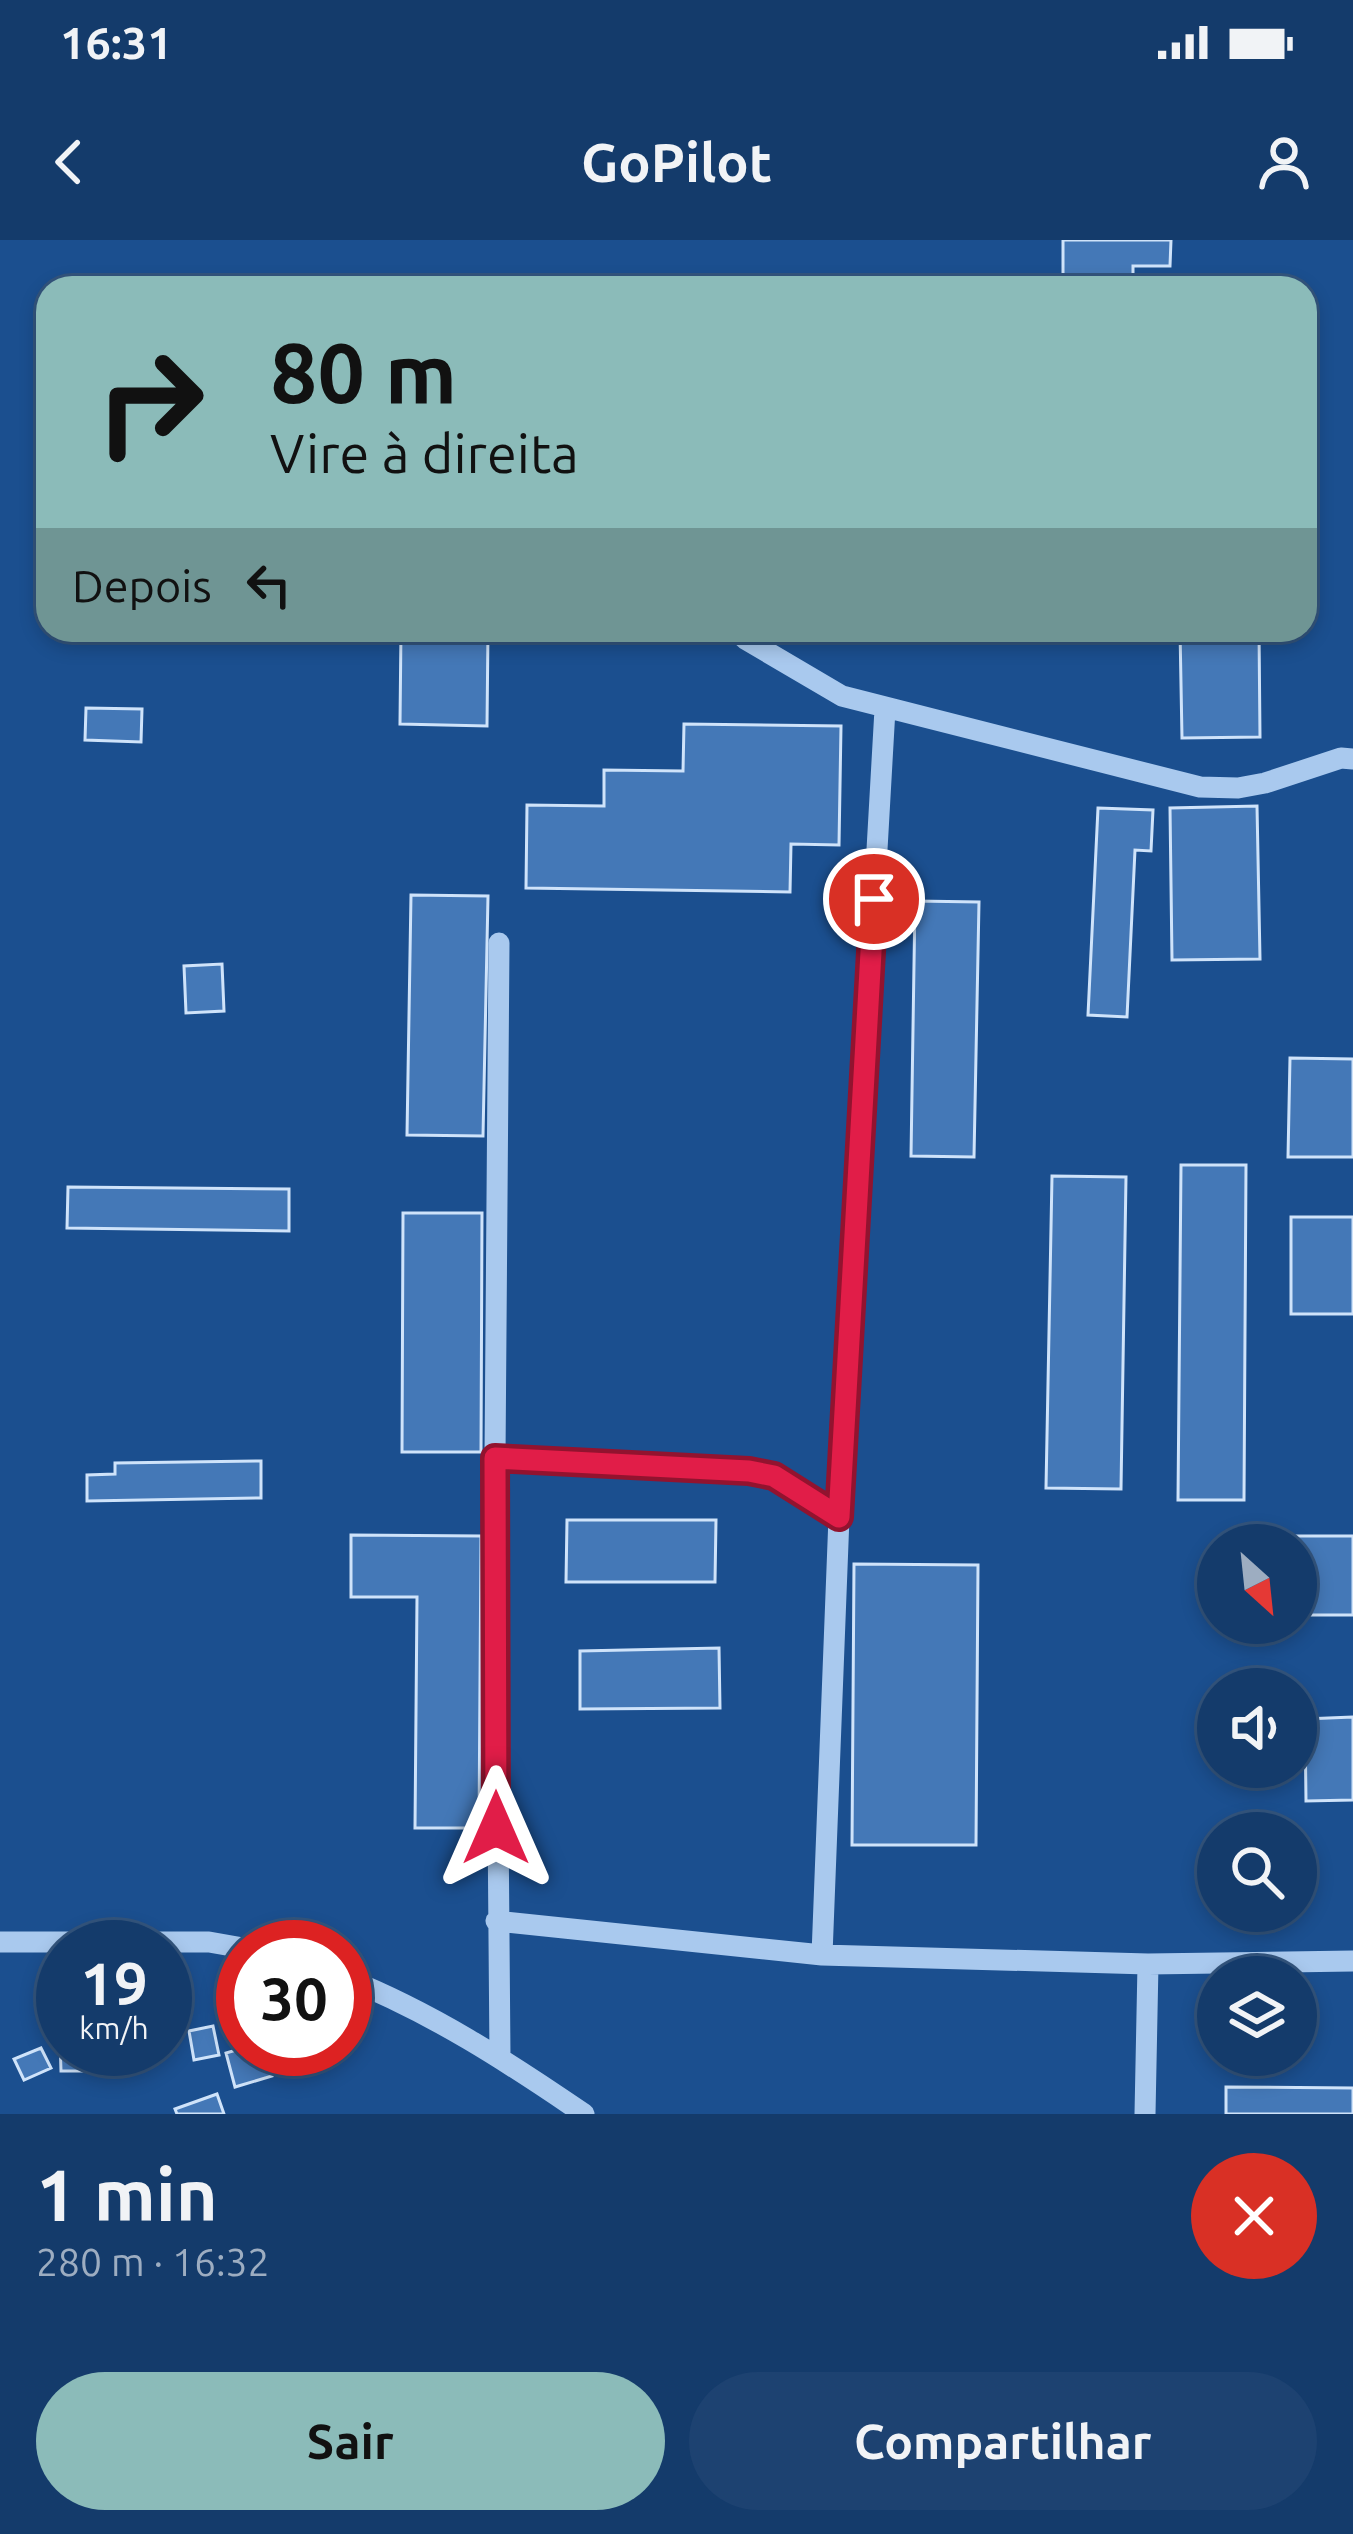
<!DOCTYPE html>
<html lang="pt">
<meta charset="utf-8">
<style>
:root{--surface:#143b6b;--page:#1d4271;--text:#f1f3f6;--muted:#9dadc1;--line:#33557e;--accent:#8bbbb9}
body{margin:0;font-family:Ubuntu,sans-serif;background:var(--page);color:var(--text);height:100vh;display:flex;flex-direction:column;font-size:45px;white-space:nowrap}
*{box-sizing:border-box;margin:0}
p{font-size:39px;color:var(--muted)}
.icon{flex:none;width:66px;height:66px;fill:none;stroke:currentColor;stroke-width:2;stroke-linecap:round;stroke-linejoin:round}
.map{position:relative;height:1874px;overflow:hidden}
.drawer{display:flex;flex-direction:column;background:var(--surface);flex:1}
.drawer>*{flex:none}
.hud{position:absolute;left:36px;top:36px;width:1281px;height:366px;border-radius:36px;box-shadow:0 6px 18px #0003,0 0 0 3px var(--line);background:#8bbbb9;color:#111;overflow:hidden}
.needle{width:78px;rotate:153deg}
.tools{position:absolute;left:1197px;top:1284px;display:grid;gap:24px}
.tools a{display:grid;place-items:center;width:120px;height:120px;border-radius:50%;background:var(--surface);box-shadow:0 6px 18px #0003,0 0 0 3px var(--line);font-size:60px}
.speed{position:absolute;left:36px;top:1680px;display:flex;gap:24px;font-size:60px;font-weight:700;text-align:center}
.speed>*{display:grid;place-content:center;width:156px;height:156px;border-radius:50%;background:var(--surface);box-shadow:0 6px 18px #0003,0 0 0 3px var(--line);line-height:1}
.speed small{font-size:30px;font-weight:400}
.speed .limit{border:18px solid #d22;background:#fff;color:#111}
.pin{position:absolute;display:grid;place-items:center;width:102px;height:102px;color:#fff;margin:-51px;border:6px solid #fff;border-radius:50%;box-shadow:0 3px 12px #0007}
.me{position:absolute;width:132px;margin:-66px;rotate:0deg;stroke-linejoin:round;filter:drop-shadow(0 0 9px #0008)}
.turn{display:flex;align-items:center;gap:42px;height:252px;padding:0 36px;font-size:54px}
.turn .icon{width:156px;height:156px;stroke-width:2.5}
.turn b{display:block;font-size:84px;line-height:102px}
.then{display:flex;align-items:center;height:114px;padding:0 36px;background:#0003;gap:24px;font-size:45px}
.round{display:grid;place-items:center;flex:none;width:126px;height:126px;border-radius:63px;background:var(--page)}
.overview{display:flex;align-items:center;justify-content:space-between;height:204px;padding:0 36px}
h1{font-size:72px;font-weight:700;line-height:90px}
.primary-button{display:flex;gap:24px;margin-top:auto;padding:24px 36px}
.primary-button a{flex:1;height:138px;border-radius:72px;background:var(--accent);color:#111;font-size:48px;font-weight:700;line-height:138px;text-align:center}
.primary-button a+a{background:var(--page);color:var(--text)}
.status{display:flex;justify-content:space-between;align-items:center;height:84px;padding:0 60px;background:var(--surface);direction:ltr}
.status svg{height:33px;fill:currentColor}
header{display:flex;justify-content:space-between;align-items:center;height:156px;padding:0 36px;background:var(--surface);font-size:54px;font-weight:700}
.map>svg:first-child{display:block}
.building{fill:#4478b7;stroke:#cfe3fa;stroke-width:3}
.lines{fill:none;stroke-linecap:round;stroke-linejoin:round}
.minor{stroke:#a9c9ee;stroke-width:21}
.route-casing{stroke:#92132f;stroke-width:30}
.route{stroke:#e11d48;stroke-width:21}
</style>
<div class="status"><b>16:31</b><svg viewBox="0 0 49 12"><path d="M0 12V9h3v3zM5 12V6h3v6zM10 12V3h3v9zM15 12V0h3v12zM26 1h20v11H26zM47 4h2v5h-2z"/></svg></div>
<header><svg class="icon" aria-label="back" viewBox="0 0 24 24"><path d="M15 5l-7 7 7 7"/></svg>GoPilot<svg class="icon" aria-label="person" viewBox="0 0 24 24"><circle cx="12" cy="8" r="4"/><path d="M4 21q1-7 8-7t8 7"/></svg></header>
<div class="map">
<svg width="1353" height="1874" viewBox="0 0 1353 1874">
<rect width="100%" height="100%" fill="#1b4f8f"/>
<path class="building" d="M1063,0H1171L1170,26H1133V48H1063Z
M401,390H488L487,486L400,484Z
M1180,390H1259L1260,497L1182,498Z
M86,468L142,469L141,502L85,500Z
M684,484L841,486L839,605L791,604L790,652L526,648L527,565L604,566V530L683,531Z
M1257,566L1260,719L1172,720L1170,568Z
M1098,568L1153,570L1151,611L1135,610L1127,777L1088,775Z
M411,655L488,656L483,896L407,895Z
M915,661L979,662L974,917L911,916Z
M222,724L224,771L186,773L184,726Z
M1290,818L1353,819V917H1288Z
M1181,925H1246L1244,1260H1178Z
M1052,936L1126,937L1121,1249L1046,1248Z
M68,947L289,949V991L67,988Z
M403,973H482L481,1212H402Z
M1291,977H1353V1074H1291Z
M261,1221V1258L87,1261V1235L115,1234V1223Z
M567,1280H716L715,1342H566Z
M351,1295L481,1296L479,1588H415L417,1357H351Z
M1294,1296H1353V1375H1296Z
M854,1324L978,1325L976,1605H852Z
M719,1408L720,1468L580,1469V1411Z
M1353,1477V1560L1306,1561L1305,1479Z
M213,1786L219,1815L194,1820L189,1791Z
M60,1800L63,1809H92V1831H61Z
M41,1808L51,1828L24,1840L14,1819Z
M243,1808L265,1809L272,1836L235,1847L226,1813Z
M1226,1847L1353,1848V1874H1226Z
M217,1854L224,1874H177L175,1869Z"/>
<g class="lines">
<path class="minor" d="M745,399L842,456L1200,547L1238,548L1265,543L1341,518L1353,519
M499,703L495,1218L500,1817
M495,1218L749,1231L774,1236L839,1277
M496,1681L822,1715L1148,1724L1353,1721
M0,1702H209L243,1708
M822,1715L839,1277L885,469
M345,1738C431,1772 508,1822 584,1874
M1145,1874L1148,1724"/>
</g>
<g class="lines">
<defs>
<path id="route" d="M496,1588L495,1218L749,1231L774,1236L839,1277L874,659"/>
</defs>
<use href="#route" class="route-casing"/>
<use href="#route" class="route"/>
</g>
</svg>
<div class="tools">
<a><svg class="needle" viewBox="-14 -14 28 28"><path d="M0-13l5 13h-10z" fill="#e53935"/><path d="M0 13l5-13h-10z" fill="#9dadc1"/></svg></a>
<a><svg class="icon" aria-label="sound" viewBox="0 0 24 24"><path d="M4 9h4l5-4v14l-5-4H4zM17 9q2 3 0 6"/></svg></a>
<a><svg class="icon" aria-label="search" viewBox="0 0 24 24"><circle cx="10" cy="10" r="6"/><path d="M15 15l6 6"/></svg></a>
<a><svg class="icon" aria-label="layers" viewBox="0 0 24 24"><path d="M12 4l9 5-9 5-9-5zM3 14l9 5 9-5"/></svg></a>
</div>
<div class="speed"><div>19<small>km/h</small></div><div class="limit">30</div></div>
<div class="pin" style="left:874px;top:659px;background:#d93025"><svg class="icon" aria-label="arrive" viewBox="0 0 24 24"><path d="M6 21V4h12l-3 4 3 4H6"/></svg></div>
<svg class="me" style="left:496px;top:1588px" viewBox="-20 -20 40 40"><path d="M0-17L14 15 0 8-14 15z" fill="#e11d48" stroke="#fff" stroke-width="4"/></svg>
<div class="hud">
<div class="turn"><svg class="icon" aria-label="right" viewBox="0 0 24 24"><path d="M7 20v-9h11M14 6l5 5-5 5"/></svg><div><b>80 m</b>Vire à direita</div></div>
<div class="then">Depois<svg class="icon" aria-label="left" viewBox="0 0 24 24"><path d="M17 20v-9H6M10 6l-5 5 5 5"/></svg></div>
</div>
</div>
<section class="drawer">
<div class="overview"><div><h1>1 min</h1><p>280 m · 16:32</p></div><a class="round" style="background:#d93025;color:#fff"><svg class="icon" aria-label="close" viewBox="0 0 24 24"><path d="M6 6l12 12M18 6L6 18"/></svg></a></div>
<div class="primary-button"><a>Sair</a><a>Compartilhar</a></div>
</section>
